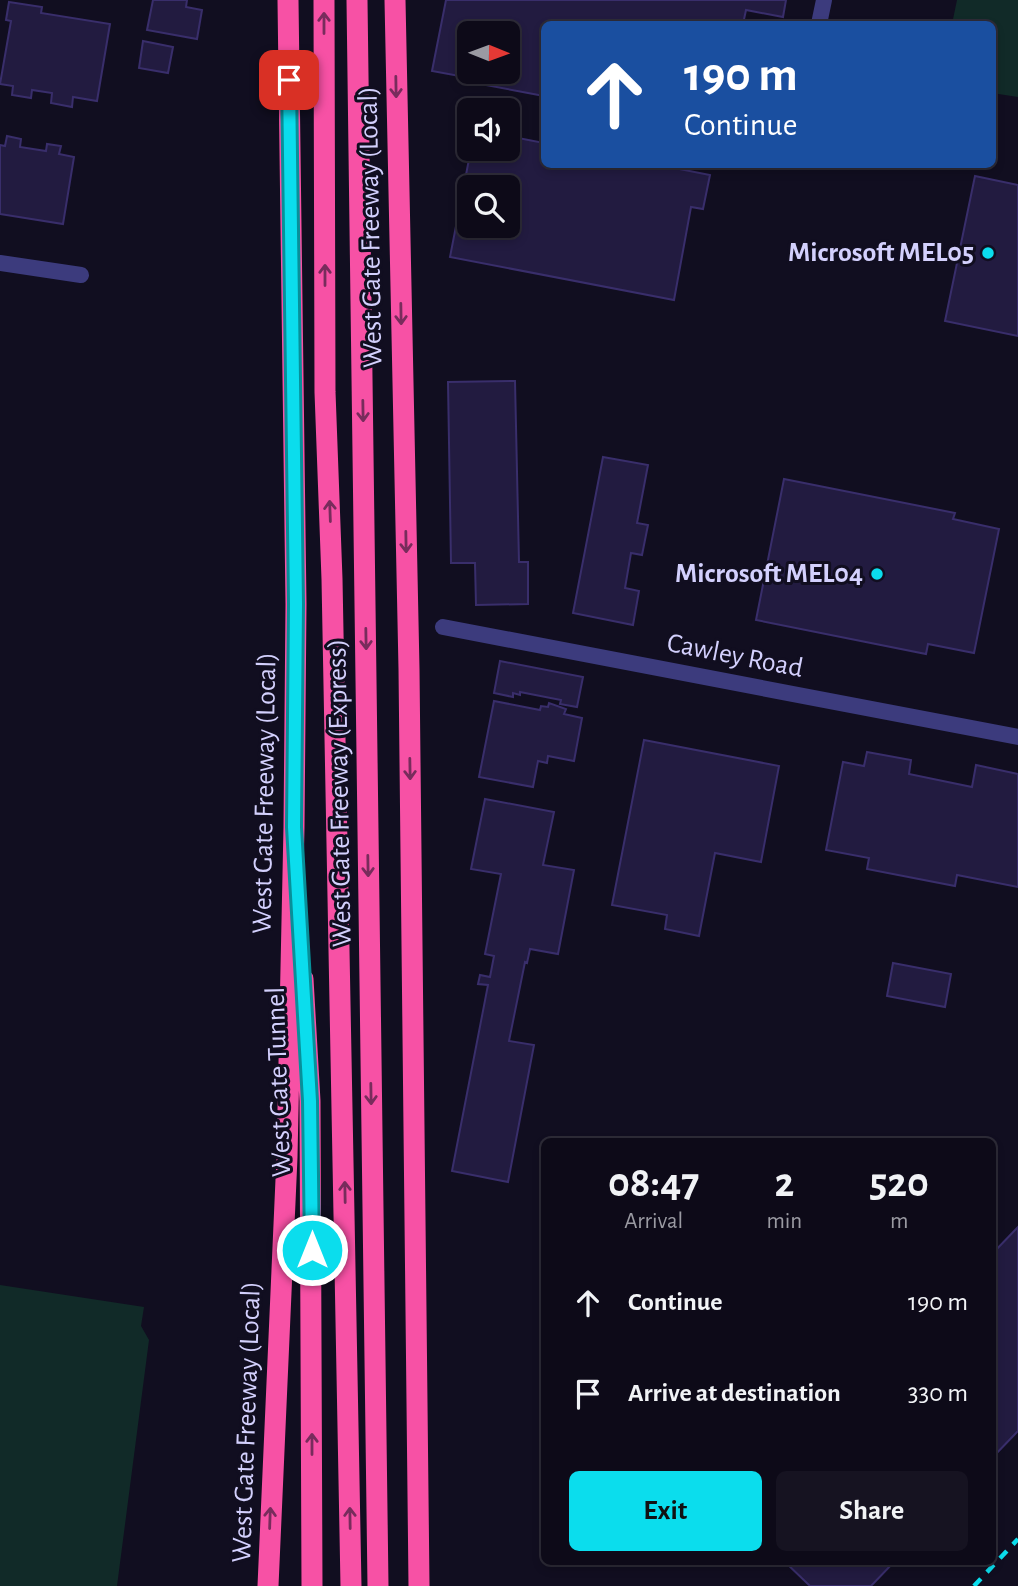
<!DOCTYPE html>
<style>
:root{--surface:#0d0a18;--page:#161321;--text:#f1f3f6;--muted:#9a9aa2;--line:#2d2b37;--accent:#0bdded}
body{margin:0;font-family:"Alegreya Sans",sans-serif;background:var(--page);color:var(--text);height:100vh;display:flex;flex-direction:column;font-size:26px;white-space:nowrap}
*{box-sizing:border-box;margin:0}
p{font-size:23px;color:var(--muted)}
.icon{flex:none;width:38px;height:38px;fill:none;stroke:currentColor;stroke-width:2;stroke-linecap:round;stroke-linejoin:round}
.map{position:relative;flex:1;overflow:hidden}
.panel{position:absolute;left:541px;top:1138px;width:455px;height:427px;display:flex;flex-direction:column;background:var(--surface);border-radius:10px;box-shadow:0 4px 10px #0003,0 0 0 2px var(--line)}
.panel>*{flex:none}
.guide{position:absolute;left:541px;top:21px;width:455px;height:147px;border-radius:10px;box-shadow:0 4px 10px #0003,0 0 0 2px var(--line);background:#1a4fa0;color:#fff;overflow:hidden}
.needle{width:46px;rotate:91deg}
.controls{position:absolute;left:457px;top:21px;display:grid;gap:14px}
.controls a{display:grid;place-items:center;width:63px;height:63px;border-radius:10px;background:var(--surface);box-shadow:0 4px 10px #0003,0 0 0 2px var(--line);font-size:35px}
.pin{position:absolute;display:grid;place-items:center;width:60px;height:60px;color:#fff;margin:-30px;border-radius:14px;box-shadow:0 4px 10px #0006}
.me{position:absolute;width:77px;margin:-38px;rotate:0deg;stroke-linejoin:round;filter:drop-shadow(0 0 5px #0008)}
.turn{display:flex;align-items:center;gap:24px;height:147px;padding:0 28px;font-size:32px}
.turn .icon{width:91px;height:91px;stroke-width:2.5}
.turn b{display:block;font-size:49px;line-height:60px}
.eta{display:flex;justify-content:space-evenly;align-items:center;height:119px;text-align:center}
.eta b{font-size:42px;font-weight:700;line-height:49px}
.primary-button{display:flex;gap:14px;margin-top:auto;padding:14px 28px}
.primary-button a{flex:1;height:80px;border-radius:10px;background:var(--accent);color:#111;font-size:28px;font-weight:700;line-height:80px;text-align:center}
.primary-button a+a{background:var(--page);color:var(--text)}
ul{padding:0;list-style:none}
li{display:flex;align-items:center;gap:21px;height:91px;padding:0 28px}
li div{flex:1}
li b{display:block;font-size:26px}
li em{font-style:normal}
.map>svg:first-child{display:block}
.green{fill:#112a28}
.building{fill:#221b40;stroke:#392e6b;stroke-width:2;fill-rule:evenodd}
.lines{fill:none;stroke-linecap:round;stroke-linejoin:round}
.street{stroke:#3c3b7d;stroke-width:16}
.highway{stroke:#f751a5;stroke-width:21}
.rail{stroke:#0bdded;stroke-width:4.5;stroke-dasharray:10 9;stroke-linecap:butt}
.oneway{stroke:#782c5c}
.route-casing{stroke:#07909a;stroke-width:18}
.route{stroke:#0bdded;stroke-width:12}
.poi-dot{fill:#0bdded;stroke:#110e20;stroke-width:2.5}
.labels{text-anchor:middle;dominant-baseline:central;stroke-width:6;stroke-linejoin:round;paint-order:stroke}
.street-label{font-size:28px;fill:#d3d0fd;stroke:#110e20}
.poi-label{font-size:28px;font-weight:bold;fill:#d3d0fd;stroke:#110e20;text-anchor:end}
</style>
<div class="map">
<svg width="1018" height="1586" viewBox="0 0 1018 1586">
<rect width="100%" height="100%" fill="#110e20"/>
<path class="green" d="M957,0H1018V97L992,93V24H952Z
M0,1285L144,1307L141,1326L149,1340L117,1586H0Z"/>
<path class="building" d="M153,0H187L186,7L202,10L197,39L147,30Z
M446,0H786L783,17L746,10L743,24H544V96L475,83L476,79L432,71ZM469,33H508V72H469Z
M9,2L42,7L41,13L110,24L97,101L73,97L72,107L51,103L52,93L32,90L31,98L12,95L13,86L0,84L11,21L6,20Z
M143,41L173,47L168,73L139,68Z
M7,136L21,139L20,147L46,151L47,144L61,146L59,154L74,157L63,224L0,214V145L5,146Z
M508,136L544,143V164H654L710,175L703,209L691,207L674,300L450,257L471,149H508ZM469,187H508V226H469Z
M975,176L1018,185V336L945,321Z
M515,381L519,562H528V604L476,605L475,563H451L448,382Z
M603,457L648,465L637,523L648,525L642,555L631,553L625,588L639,591L633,625L573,613Z
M784,479L955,513L953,519L999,529L974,653L928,644L926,654L756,620Z
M500,661L583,677L577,707L560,704L561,700L520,692V695L513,693V697L494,693Z
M494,701L540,710L541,706L548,707L549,703L566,709L564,714L582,718L574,761L548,756L547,763L538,761L533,787L479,777Z
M644,740L779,766L761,862L715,853L699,936L665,929L667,915L612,905Z
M867,752L911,760L909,774L972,787L976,765L1018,774V887L957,875L955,886L867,869L869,858L826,850L843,762L864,766Z
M485,799L554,812L543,865L574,870L558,954L530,949L527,963L525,962L509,1041L534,1045L508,1182L452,1171L488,985L478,984L480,975L490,977L494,956L485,954L501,874L471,869Z
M893,963L951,974L945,1007L887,996Z
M1018,1227V1431L992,1458V1254Z
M784,1561H895L871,1586H810Z"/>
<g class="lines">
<path class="street" d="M819,24L824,0
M0,263L81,275
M443,627L1018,737"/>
<path class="highway" d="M324,0L325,392L332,579L351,1586
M357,0L378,1586
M395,0L409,669L419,1586
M303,979L310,1101L312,1586
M268,1586L287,1157L294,827L296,604L288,0"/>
<path class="rail" d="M974,1586L1018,1539"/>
</g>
<defs><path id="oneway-shaft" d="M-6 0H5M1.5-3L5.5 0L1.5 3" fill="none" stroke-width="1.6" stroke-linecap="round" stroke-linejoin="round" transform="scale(1.75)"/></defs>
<g class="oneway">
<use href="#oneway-shaft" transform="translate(324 23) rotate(-90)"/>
<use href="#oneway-shaft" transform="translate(396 87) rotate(89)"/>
<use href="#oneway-shaft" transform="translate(325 275) rotate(-90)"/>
<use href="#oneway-shaft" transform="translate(401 314) rotate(89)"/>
<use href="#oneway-shaft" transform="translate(363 411) rotate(89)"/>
<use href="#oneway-shaft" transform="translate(330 511) rotate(-92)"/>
<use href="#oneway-shaft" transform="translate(406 542) rotate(89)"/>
<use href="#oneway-shaft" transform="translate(366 639) rotate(89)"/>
<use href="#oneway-shaft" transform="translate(410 769) rotate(89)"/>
<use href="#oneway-shaft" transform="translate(368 866) rotate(89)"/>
<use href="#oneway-shaft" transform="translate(371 1094) rotate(89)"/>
<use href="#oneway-shaft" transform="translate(345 1192) rotate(-91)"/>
<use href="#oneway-shaft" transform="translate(312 1444) rotate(-90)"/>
<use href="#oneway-shaft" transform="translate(270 1518) rotate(-88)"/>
<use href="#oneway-shaft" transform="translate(350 1518) rotate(-91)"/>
</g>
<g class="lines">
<defs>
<path id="route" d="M289,80L296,604L294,827L310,1101L312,1250"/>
</defs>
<use href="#route" class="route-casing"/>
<use href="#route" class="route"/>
</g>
<g class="poi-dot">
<circle cx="988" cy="253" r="7"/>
<circle cx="877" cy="574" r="7"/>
</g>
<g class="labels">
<g class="street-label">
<text transform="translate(371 227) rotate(-91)">West Gate Freeway (Local)</text>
<text transform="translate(735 656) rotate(11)">Cawley Road</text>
<text transform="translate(265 793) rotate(-89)">West Gate Freeway (Local)</text>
<text transform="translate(340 793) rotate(-91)">West Gate Freeway (Express)</text>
<text transform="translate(279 1082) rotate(-92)">West Gate Tunnel</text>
<text transform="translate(247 1422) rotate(-88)">West Gate Freeway (Local)</text>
</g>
<g class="poi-label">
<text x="974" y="253">Microsoft MEL05</text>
<text x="863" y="574">Microsoft MEL04</text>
</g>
</g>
</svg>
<div class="controls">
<a><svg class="needle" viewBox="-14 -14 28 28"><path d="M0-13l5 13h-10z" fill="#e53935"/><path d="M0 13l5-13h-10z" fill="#9a9aa2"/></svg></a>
<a><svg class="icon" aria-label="sound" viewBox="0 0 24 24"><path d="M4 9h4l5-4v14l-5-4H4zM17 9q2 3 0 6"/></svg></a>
<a><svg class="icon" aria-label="search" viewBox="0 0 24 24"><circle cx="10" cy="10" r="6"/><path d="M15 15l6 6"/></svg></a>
</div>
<div class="pin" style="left:289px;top:80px;background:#d93025"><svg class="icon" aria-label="arrive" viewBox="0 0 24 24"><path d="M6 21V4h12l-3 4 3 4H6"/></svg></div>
<svg class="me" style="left:312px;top:1250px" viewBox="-20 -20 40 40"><circle r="17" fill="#0bdded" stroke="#fff" stroke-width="3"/><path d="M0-11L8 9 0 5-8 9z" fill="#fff"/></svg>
<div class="guide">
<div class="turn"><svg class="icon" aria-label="ahead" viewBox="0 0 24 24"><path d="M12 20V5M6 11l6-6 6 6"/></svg><div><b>190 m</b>Continue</div></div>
</div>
<section class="panel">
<div class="eta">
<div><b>08:47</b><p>Arrival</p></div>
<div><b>2</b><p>min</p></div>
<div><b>520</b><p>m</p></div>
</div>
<ul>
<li><svg class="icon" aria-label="ahead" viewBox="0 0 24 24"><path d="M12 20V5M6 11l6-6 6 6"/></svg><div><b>Continue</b></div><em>190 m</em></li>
<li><svg class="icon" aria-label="arrive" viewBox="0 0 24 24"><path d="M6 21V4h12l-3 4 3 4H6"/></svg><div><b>Arrive at destination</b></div><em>330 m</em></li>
</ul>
<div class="primary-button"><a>Exit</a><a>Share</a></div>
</section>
</div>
